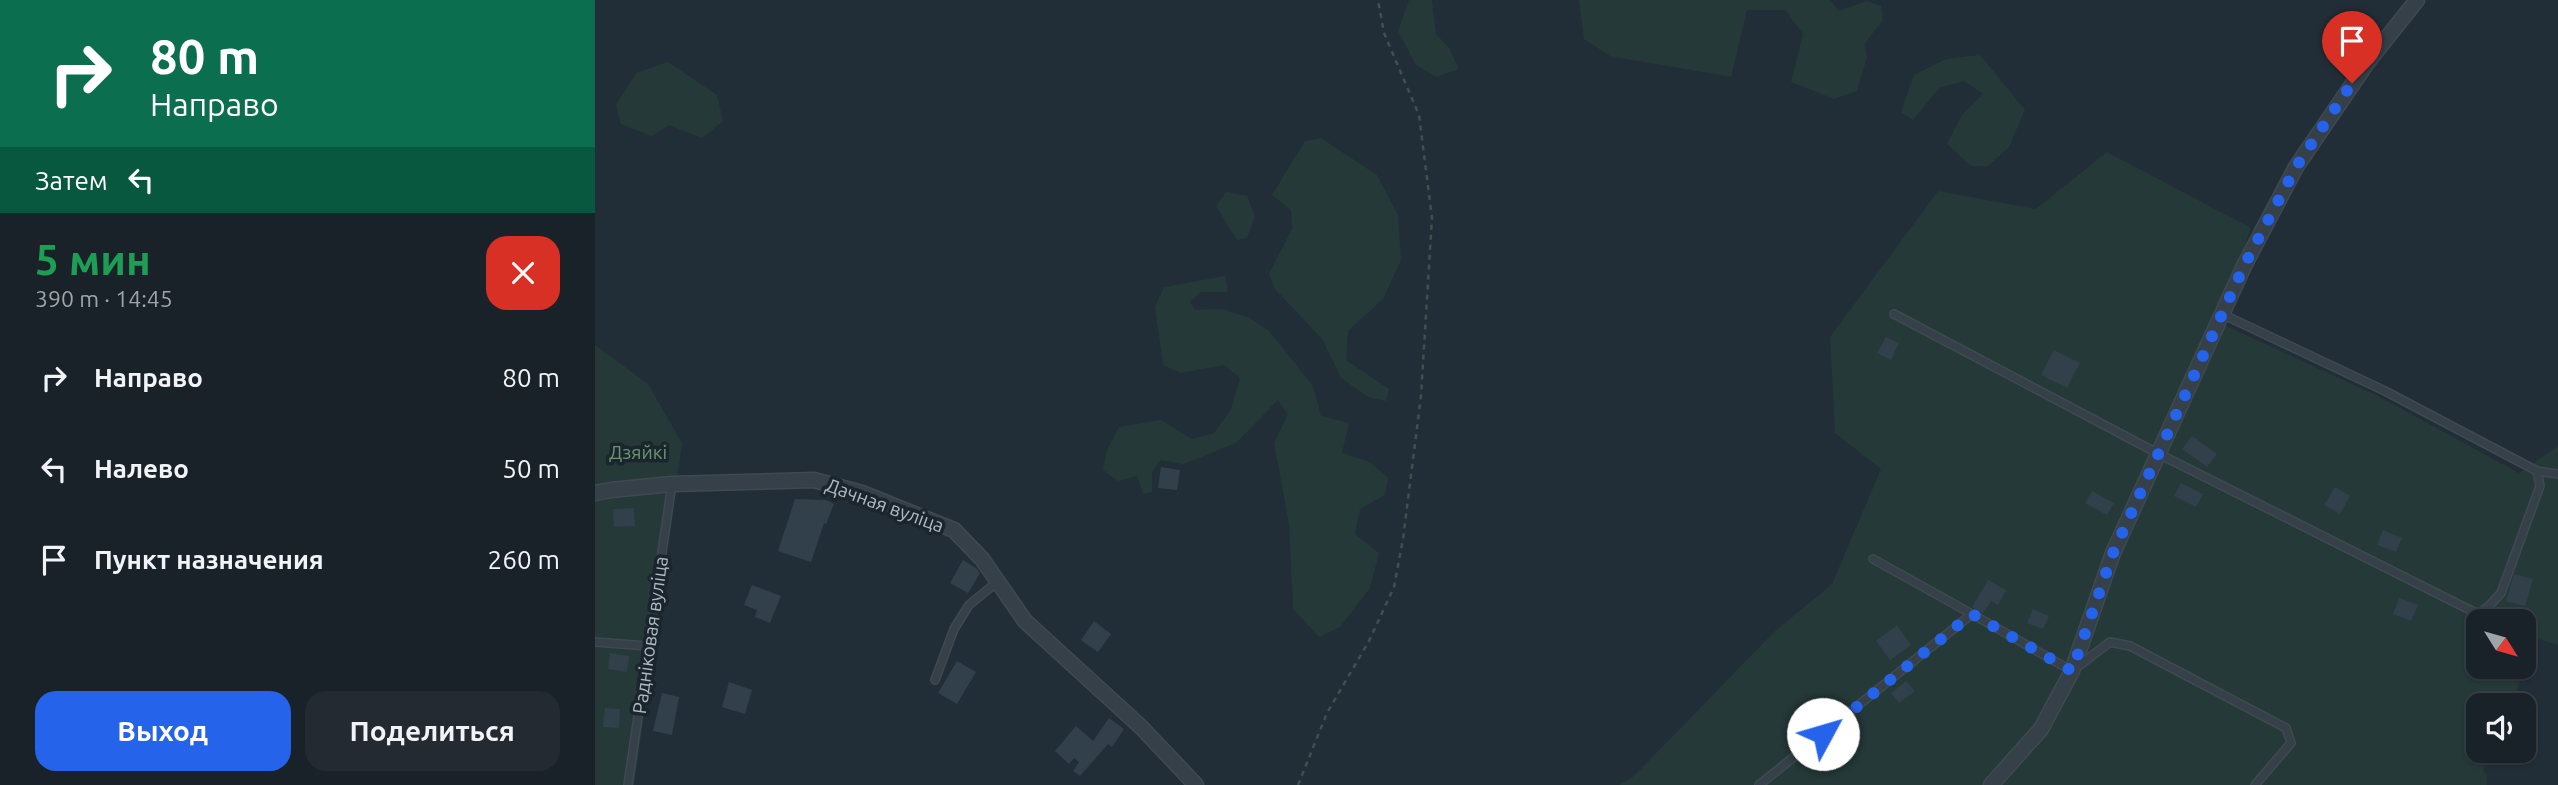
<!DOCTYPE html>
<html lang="ru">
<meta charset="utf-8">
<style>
:root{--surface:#1a2229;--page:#232a31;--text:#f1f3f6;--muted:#9fa4a8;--line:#383f46;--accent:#2563eb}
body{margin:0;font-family:Ubuntu,sans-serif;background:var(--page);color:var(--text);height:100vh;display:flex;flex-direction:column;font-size:26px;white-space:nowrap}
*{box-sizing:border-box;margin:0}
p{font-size:23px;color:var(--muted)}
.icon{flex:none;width:38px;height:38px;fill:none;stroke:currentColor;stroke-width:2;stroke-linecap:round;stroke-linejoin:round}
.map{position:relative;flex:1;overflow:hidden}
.side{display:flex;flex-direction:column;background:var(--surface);width:595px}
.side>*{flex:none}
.guide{background:#0b6e4f;color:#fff;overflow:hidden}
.needle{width:46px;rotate:127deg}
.fabs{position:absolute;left:1871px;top:609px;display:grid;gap:14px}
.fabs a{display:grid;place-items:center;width:70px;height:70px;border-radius:14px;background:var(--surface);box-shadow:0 2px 5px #0004,0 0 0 2px var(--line);font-size:35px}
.pin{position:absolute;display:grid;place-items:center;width:60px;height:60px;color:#fff;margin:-72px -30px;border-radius:50% 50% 50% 0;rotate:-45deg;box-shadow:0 0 7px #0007}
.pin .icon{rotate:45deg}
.me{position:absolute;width:77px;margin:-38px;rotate:51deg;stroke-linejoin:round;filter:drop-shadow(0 0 5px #0008)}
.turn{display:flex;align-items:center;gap:24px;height:147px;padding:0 35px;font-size:32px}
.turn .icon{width:91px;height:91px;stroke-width:2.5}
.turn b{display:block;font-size:49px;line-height:60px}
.then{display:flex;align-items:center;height:66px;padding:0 35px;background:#0003;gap:14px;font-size:26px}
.round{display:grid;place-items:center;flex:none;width:74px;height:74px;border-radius:21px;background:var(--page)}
.head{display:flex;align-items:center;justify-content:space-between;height:119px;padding:0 35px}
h1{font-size:42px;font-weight:700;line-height:52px;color:#1e9e55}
.cta{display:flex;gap:14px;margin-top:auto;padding:14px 35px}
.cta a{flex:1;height:80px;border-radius:21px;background:var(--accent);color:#fff;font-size:28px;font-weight:700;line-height:80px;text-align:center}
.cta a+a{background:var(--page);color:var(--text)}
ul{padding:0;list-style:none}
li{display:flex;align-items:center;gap:21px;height:91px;padding:0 35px}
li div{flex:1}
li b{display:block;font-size:26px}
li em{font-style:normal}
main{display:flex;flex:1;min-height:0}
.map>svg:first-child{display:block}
.green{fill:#243938;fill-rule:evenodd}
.building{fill:#31404b}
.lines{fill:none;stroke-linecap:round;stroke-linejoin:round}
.lane-casing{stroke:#3f4951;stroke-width:10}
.street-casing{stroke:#3f4951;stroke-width:17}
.path{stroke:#3c5150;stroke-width:2.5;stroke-dasharray:5 5;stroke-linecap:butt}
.lane{stroke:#354048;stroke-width:7}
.street{stroke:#354048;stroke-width:14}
.route{stroke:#2563eb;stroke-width:12;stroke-dasharray:0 21.6}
.labels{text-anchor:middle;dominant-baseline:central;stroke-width:7;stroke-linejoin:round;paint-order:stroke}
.park-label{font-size:19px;fill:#69946d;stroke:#1b252d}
.street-label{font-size:19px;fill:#b0bbc4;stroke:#1b252d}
</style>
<main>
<section class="side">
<div class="guide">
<div class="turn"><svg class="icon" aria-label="right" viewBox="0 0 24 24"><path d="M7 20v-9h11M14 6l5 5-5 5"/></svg><div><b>80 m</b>Направо</div></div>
<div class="then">Затем<svg class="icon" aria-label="left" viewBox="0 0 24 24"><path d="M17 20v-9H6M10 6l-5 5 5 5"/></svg></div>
</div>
<div class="head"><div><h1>5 мин</h1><p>390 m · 14:45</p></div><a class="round" style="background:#d93025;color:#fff"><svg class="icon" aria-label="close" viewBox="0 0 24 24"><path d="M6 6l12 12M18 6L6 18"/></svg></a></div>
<ul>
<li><svg class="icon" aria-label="right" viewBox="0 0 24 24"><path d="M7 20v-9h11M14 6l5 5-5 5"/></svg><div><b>Направо</b></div><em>80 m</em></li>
<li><svg class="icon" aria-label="left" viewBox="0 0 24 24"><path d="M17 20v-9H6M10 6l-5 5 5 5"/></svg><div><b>Налево</b></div><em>50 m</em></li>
<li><svg class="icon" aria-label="arrive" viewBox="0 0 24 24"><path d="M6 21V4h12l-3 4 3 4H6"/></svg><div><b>Пункт назначения</b></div><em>260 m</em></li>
</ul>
<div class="cta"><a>Выход</a><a>Поделиться</a></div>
</section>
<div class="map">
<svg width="1963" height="785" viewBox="0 0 1963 785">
<rect width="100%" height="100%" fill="#222e37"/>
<path class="green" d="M814,0H837L841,34L854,48L864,69L841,77L821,65L803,31Z
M984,0H1235L1244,11L1272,1L1286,6L1288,20L1270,43L1272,58L1262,91L1239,99L1196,82L1208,34L1190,10H1152L1136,77L1015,56L989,39Z
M1385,55L1430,110L1414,147L1393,166H1376L1352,144L1367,115L1388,94L1369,81L1344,88L1318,120L1306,112L1319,75L1351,59Z
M73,62L122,95L128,121L107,138L74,125L57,136L26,124L21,105L41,73Z
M726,138L782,175L803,215L806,260L788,299L753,331L751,360L794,389L791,401L773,397L746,378L727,339L680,289L674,274L697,229L696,210L677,195L710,141Z
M1512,152L1656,228L1623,322L1783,396L1924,473L1963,446V645L1944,639L1915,705H1883V751H1896L1888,770L1892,776V785H1024L1039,776L1179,632L1237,584L1286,469L1240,433L1235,337L1343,191L1441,209ZM1883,621H1928V667H1883Z
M631,192L652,196L660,216L652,238L642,240L621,206Z
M630,276L633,292H606L595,302L600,310L627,309L655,318L674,331L718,386L726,416L754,423L747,453L775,462L793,478L790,495L765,509L760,534L784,553L775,588L745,627L724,637L698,609L694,524L679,443L693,414L683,400L641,443L589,464L566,460L557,472V492L548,494L542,476L523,481L508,470L512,450L524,427L566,420L597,439L619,433L636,409L645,378L629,365L586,373L568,365L560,307L569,287Z
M0,345L53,384L87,443L39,785H0Z"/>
<path class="building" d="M1291,337L1304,343L1296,360L1282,353Z
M1459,350L1485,363L1472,388L1446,375Z
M1597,436L1622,454L1612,467L1587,449Z
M566,467L585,470L582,490L563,488Z
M1586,483L1608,494L1601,507L1579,496Z
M1740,487L1755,496L1745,514L1729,505Z
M1497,491L1519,503L1512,515L1490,503Z
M200,499L231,500L239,504L231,524L229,523L216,562L183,551Z
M39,508L40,526L19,527L18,509Z
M1788,530L1807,538L1801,552L1782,545Z
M368,560L381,568L385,573L373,593L355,583Z
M1919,574L1938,579L1930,606L1911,601Z
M1393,580L1411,590L1403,605L1396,601L1388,613L1377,607Z
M157,585L186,596L175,623L160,617L162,610L149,605Z
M1804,598L1823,605L1816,621L1798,614Z
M1438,609L1454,616L1448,629L1432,623Z
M499,621L516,634L503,652L486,640Z
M1302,625L1316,645L1295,660L1281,641Z
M15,653L34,656L32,672L13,669Z
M362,661L381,672L362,704L343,693Z
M1311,681L1320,691L1304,703L1296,693Z
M134,682L157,690L150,714L127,707Z
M67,693L84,697L77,735L58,731Z
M10,708L25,709L24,728L8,727Z
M514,718L529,729L517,747L513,744L485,776L478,771L484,762L479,758L474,764L460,751L481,726L498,741Z"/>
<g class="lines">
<defs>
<path id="lane" d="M1299,314L1564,454L1883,614L1894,606L1906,593L1945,486L1942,471L1790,391L1627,314
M1942,471L1963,474
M1278,559L1377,614
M0,642L52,646
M340,680L359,629L374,605L402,582
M33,785L77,484
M1164,785L1377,614L1477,671L1515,642L1535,646L1691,728L1696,743L1660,785"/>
<path id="street" d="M0,493L16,490L77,484L219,480L267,493L359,530L387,559L430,621L546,727L601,785
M1396,785L1446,729L1477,671L1518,553L1649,266L1701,167L1772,63L1822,0"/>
</defs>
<use href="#lane" class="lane-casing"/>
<use href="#street" class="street-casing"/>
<path class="path" d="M703,785L732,713L774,641L799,587L808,539L826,396L837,218L824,115L789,33L783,0"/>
<use href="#lane" class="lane"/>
<use href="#street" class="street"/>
</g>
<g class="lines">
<path class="route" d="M1228,734L1377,614L1477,671L1518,553L1649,266L1701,167L1757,83"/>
</g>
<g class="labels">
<g class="park-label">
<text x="43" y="452">Дзяйкі</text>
</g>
<g class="street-label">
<text transform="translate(290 505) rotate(20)">Дачная вуліца</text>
<text transform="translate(55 635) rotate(-82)">Радніковая вуліца</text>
</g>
</g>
</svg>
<div class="fabs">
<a><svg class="needle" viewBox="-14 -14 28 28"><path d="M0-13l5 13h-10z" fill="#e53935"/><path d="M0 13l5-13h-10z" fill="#9fa4a8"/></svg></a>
<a><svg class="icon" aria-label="sound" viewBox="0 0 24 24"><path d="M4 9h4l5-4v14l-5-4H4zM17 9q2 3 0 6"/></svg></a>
</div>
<div class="pin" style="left:1757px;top:83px;background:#d93025"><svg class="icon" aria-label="arrive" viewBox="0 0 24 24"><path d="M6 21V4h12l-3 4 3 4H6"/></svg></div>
<svg class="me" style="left:1228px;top:734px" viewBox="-20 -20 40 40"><circle r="19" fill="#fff"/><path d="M0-13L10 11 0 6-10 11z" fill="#2563eb"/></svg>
</div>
</main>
